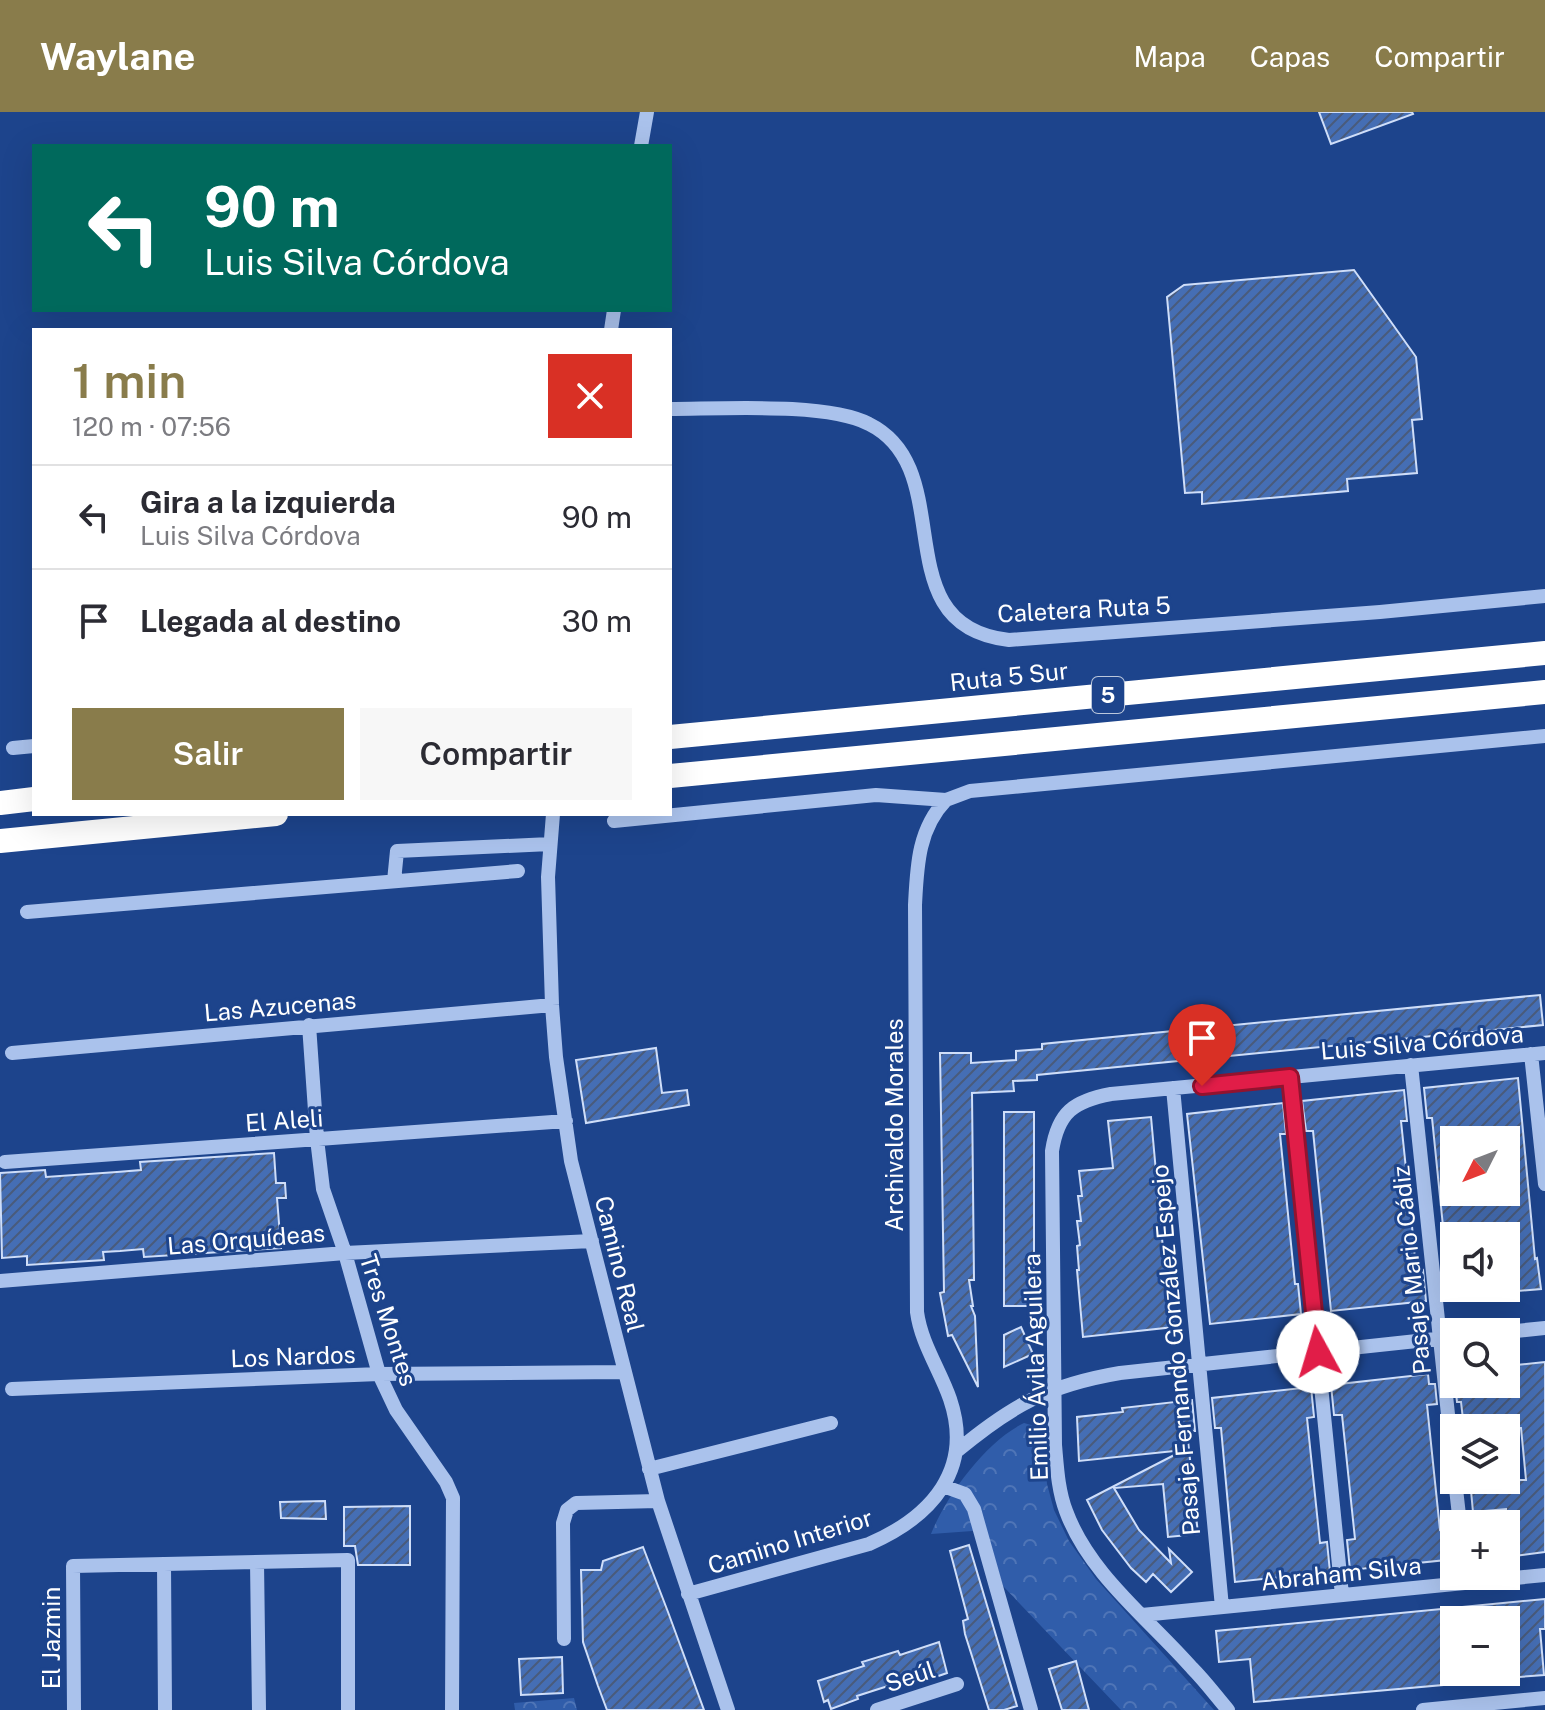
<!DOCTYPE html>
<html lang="es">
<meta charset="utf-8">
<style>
:root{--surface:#fff;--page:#f7f7f7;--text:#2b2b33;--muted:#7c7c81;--line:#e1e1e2;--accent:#897c4b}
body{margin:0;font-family:"Public Sans",sans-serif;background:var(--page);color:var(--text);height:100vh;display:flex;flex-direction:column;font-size:30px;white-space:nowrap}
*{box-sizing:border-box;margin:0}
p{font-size:26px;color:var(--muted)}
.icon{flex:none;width:44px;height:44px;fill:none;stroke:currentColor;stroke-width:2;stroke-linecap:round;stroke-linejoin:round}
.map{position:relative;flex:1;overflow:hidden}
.sheet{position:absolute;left:32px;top:216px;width:640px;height:488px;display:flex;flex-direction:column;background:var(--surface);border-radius:0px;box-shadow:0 8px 32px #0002}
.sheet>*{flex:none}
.hud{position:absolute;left:32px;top:32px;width:640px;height:168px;border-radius:0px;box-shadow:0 8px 32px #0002;background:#00695c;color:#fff;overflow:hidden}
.needle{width:52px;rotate:228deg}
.buttons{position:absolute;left:1440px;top:1014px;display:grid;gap:16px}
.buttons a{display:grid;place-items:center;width:80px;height:80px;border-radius:0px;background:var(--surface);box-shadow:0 8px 32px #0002;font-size:40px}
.pin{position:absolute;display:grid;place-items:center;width:68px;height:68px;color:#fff;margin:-82px -34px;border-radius:50% 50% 50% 0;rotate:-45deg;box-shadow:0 0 8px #0007}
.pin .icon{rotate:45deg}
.me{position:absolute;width:88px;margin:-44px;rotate:354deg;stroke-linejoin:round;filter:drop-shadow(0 0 6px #0008)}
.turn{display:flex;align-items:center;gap:28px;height:168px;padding:0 40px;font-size:36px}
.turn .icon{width:104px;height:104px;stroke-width:2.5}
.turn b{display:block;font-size:56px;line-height:68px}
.round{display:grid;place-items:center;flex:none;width:84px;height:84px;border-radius:0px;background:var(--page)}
.summary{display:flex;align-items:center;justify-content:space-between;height:136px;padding:0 40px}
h1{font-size:48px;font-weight:600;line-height:60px;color:var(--accent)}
.cta{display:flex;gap:16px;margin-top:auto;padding:16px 40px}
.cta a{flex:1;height:92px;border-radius:0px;background:var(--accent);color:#fff;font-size:32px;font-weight:600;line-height:92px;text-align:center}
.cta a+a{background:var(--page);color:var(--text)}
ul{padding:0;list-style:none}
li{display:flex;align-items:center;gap:24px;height:104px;padding:0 40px;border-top:2px solid var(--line)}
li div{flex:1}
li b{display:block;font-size:30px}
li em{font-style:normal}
header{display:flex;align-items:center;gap:48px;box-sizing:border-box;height:112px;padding:0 40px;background:var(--accent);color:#fff}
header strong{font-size:38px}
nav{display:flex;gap:44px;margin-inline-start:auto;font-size:28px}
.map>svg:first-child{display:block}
.park{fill:url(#park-crowns)}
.building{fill:url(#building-hatch);stroke:#cfdef9;stroke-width:2;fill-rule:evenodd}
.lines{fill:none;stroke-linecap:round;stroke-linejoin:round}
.minor{stroke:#aac2ec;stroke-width:14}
.highway{stroke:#fff;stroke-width:24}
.route-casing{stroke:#92132f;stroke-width:20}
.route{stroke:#e11d48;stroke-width:14}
.labels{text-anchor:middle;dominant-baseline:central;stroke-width:6;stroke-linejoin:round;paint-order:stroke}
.shield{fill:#1d448c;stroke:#bbc7dc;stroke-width:2}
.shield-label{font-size:22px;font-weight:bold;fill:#fff}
.street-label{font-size:24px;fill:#fff;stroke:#1d448c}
</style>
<header>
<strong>Waylane</strong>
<nav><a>Mapa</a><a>Capas</a><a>Compartir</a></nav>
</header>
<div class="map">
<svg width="1545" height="1598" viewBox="0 0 1545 1598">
<defs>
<pattern id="park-crowns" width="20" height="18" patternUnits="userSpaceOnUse" patternTransform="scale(2)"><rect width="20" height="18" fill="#305daa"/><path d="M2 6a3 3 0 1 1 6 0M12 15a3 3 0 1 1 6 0" fill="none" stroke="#4f75b7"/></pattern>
<pattern id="building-hatch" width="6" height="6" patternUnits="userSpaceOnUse" patternTransform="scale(2)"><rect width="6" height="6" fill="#456eb4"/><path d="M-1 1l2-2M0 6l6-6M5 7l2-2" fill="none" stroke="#495b7b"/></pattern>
</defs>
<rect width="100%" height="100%" fill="#1d448c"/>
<path class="park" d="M1024,1311L1038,1315L1043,1323L1047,1372L1054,1398L1069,1429L1096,1467L1214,1598H1121L1003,1474L986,1418L931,1422C946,1384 986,1329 1024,1311Z
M574,1586L577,1598H515L514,1591Z"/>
<path class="building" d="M1319,0H1412L1413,2L1331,32Z
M1354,158L1416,245L1422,307L1412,308L1417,361L1347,367L1348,379L1202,392V380L1185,381L1167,185L1184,173Z
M1540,883L1543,913L1037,963V968L1013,969L1014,979L972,981L974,1168H969L973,1194H971L975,1204L978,1275L952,1223L948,1224L940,1181L944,1180L940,941H971V951L1016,948V939L1042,937V932Z
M656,936L662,981L687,978L689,993L586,1011L576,948Z
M1518,966L1535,1147L1537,1146L1541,1177L1506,1180V1124H1444L1432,1006H1427L1424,976ZM1454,1028H1506V1080H1454Z
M1404,978L1407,1009H1401L1413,1124L1416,1159L1423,1158L1426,1189L1331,1199L1313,1019H1306L1302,989Z
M1283,991L1286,1022H1280L1295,1172H1298L1301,1202L1210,1212L1187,1002Z
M1004,1000H1034V1194H1004Z
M1151,1005L1163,1137L1174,1215L1083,1225L1077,1158H1079L1077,1134L1080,1133L1077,1109H1081L1078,1084H1082L1079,1059L1113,1056L1108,1009Z
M274,1041L276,1071H285L286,1086H277L281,1136L144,1145L143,1137L120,1139L103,1140L104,1148L27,1153V1144L2,1146L0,1061L45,1058L46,1065L117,1060L141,1058L140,1050Z
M1454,1155V1186L1446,1187L1443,1156Z
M1021,1215L1033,1242L1004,1255V1223Z
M1545,1250V1440L1506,1445V1397L1473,1400L1470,1368H1526L1521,1316H1464L1461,1290H1457L1455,1272H1506V1254Z
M1428,1262L1429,1272H1435L1437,1292L1427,1293L1440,1418L1443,1417L1446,1448L1350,1458L1347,1428L1355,1427L1342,1303H1334L1331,1273Z
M1311,1275L1314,1305L1307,1306L1320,1431L1327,1430L1330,1460L1235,1470L1221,1316H1215L1212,1286Z
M1192,1288L1195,1319H1187L1198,1422L1168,1425L1163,1372L1114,1376L1139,1418L1171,1451L1169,1437L1192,1460L1171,1480L1153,1462L1146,1470L1131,1456L1102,1418L1087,1388L1184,1338L1079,1349L1077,1305L1123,1300L1122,1296Z
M325,1389L326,1407L281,1406L280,1390Z
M410,1394V1453H358L355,1434H344V1395Z
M969,1433L1017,1594L1004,1598H989L965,1522L963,1509L968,1507L950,1439Z
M643,1435L668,1500L704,1598H607L598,1574L583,1530L581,1458H601L603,1449Z
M1545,1487V1517H1540L1544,1563L1506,1566V1508H1454V1572L1254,1590L1250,1547L1219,1550L1216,1519Z
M939,1530L947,1561L924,1569L922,1563L857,1584L858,1587L831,1597L828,1588L824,1590L818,1569L864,1554L862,1550L898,1539L900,1543Z
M562,1545L563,1581L521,1583L519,1547Z
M1076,1549L1089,1598H1062L1049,1557Z"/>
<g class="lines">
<path class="minor" d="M641,34L647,0
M611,218L614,198
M670,297C720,297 827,290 869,312C962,358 881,514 1009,528L1380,500L1545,484
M13,636L34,634
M553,702L548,765L552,893L556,945L571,1049L658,1389L728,1598
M614,709L876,683L946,688L970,679L1545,624
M394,769L397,739L550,732
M27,800L518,759
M309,913L317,1027L323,1077L345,1141L379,1262L396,1298L446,1370L453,1386L452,1598
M12,941L552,893
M1531,942L1545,1072
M1411,953L1454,1359
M1290,965L1342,1483
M1173,976L1222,1495
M5,1050L566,1009
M0,1169L345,1141L592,1129
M1506,1220L1545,1216
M12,1277L379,1262L624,1260
M957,1339C1012,1293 1049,1273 1120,1261L1454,1225
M649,1357L831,1311
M1455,1368L1460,1412
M943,1374L965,1382L974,1397L1031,1598
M257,1450L259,1598
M164,1452L165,1598
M688,1482L869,1432C931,1405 974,1358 950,1287C940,1258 921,1231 917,1200L915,793C917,754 918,717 946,688
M1142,1503L1545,1463
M564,1527L563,1411L567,1398L576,1391L658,1389
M74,1598L73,1454L348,1448V1598
M877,1598L957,1572
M1228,1598C1216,1584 1205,1569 1192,1556C1149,1507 1089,1462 1066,1399C1058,1378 1057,1355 1055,1333L1052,1039C1058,1000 1074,989 1111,982L1545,941
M1423,1598L1545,1586"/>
<path class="highway" d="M670,625L1545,541
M670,664L1545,580
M0,691L34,687
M0,729L276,702"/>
</g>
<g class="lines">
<defs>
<path id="route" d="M1202,974L1290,965L1318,1240"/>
</defs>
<use href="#route" class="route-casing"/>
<use href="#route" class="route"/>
</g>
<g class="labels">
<rect class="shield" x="1092" y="565" width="32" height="36" rx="6"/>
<g class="shield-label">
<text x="1108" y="583">5</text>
</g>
<g class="street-label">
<text transform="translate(1084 497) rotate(-3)">Caletera Ruta 5</text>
<text transform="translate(1009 564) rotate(-6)">Ruta 5 Sur</text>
<text transform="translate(280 894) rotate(-5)">Las Azucenas</text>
<text transform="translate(1422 930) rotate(-5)">Luis Silva Córdova</text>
<text transform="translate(284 1008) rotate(-4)">El Aleli</text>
<text transform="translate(894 1013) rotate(-90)">Archivaldo Morales</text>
<text transform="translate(246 1127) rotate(-5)">Las Orquídeas</text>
<text transform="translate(620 1152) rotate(76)">Camino Real</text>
<text transform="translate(1411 1158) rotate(-96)">Pasaje Mario Cádiz</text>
<text transform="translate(389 1208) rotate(72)">Tres Montes</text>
<text transform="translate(1175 1238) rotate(-95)">Pasaje Fernando González Espejo</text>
<text transform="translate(293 1244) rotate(-2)">Los Nardos</text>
<text transform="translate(1035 1255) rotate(-92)">Emilio Ávila Aguilera</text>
<text transform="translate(790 1429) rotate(-17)">Camino Interior</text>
<text transform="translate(1341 1461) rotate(-6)">Abraham Silva</text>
<text transform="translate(51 1526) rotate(-90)">El Jazmin</text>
<text transform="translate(910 1564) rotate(-18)">Seúl</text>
</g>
</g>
</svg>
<div class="buttons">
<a><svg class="needle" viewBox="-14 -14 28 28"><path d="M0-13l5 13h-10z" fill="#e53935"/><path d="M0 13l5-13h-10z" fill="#7c7c81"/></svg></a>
<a><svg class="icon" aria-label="sound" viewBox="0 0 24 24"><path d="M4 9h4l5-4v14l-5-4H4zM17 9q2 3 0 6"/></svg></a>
<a><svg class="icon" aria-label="search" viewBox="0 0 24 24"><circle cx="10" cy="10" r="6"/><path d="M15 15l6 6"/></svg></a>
<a><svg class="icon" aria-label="layers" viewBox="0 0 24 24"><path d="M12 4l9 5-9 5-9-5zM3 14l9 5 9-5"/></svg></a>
<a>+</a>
<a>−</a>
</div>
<div class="pin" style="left:1202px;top:974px;background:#d93025"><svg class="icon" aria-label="arrive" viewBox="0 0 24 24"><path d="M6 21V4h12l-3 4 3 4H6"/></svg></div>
<svg class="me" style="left:1318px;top:1240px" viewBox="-20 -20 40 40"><circle r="19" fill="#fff"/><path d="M0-13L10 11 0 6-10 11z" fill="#e11d48"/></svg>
<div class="hud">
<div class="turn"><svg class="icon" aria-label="left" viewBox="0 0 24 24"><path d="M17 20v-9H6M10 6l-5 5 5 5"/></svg><div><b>90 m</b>Luis Silva Córdova</div></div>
</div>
<section class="sheet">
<div class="summary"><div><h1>1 min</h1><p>120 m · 07:56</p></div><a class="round" style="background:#d93025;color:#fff"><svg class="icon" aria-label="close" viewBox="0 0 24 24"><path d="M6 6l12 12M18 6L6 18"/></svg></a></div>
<ul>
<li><svg class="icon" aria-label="left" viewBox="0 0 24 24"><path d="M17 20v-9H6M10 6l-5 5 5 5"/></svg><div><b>Gira a la izquierda</b><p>Luis Silva Córdova</p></div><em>90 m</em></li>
<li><svg class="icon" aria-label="arrive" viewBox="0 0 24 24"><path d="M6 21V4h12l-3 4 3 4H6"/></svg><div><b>Llegada al destino</b></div><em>30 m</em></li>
</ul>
<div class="cta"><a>Salir</a><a>Compartir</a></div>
</section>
</div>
